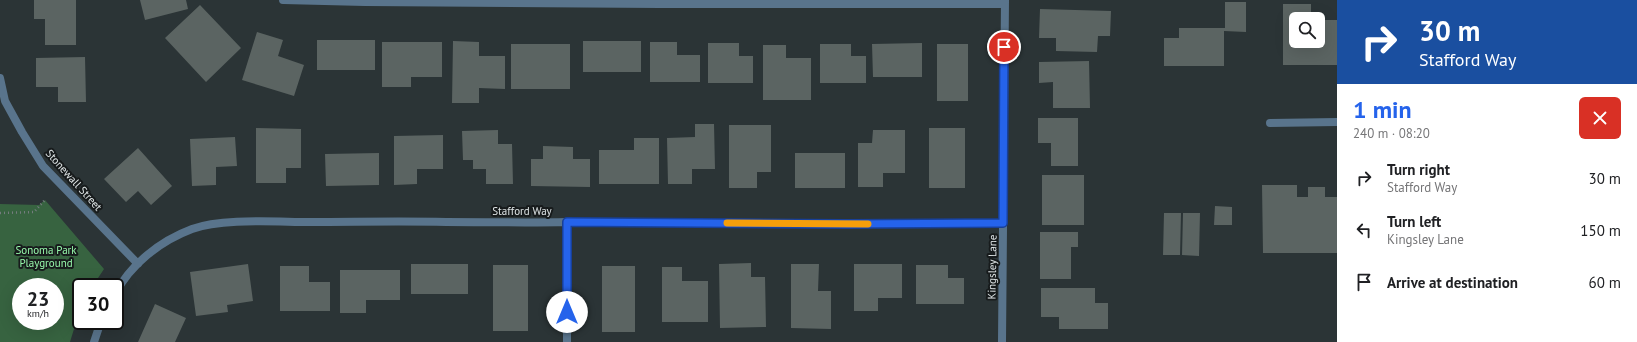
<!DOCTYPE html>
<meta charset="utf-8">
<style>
:root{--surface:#fff;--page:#f2f2f2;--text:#202124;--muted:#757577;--accent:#2563eb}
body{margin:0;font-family:"PT Sans",sans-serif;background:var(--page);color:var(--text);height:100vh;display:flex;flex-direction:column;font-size:15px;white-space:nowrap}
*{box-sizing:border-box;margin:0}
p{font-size:13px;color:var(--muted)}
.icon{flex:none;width:22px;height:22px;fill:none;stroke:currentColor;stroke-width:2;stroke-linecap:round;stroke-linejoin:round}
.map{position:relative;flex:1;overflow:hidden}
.sheet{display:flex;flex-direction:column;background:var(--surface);width:300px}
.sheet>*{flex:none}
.banner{background:#1a4fa0;color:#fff;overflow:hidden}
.fabs{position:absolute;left:1289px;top:12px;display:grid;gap:8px}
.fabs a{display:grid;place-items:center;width:36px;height:36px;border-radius:6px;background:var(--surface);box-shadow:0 4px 16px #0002;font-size:20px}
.speed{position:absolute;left:12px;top:278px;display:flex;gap:8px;font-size:20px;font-weight:700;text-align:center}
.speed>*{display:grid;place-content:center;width:52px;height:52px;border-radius:50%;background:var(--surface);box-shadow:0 4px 16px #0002;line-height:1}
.speed small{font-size:10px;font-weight:400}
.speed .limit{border:2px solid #111;border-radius:6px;background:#fff;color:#111}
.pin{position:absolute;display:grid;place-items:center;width:34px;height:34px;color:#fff;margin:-17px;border:2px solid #fff;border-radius:50%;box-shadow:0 1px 4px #0007}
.me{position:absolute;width:44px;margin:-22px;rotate:0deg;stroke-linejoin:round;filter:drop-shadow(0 0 3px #0008)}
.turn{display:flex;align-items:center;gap:14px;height:84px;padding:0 16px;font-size:18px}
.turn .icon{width:52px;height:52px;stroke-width:2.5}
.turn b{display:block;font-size:28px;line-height:34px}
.round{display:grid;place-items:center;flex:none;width:42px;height:42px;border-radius:6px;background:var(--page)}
.headline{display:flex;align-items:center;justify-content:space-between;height:68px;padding:0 16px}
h1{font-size:24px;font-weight:700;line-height:30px;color:var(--accent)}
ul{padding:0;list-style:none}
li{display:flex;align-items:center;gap:12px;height:52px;padding:0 16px}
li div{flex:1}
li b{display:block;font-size:15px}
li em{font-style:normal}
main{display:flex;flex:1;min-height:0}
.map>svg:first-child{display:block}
.green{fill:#376340;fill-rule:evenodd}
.building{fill:#5b6462}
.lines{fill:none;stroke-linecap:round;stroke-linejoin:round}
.path{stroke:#757d7f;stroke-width:2.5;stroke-dasharray:1 3;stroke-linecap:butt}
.street{stroke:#59748c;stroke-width:8}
.route-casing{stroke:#184099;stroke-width:10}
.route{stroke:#2563eb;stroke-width:7}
.slow{stroke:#f59e0b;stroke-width:7}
.labels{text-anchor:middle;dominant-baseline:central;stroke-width:4;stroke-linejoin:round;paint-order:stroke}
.street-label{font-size:11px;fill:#dfe5e6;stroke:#171b1c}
.park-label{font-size:11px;fill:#96f7aa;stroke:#171b1c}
</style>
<main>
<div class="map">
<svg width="1337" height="342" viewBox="0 0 1337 342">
<rect width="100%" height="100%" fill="#2b3436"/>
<path class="green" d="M45,200L104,269L92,287H81V306L70,342H0V204L39,205ZM21,287H55V321H21Z"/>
<path class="building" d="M34,0H76V45H45V19H34Z
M140,0H186L188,9L145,20Z
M1225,2H1246V32L1224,31V66H1164V38H1179V28H1225Z
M1283,4H1311V19H1296V41H1318V20H1337V65H1283Z
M200,5L241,48L206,82L165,38Z
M1040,9L1111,11L1110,36H1098L1097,52L1056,51V38H1039Z
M257,32L283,40L278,56L304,65L294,96L242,80Z
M317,40H375V70H317Z
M453,41L479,42V56H505V89L479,88V103H452Z
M583,41H641V72H583Z
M382,42H442V77H411V87H382Z
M650,42H677V55H700V82H650Z
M708,43H739V56H753V83H708Z
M922,43V77H873L872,44Z
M511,44H570V89H511Z
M820,44H851V56H866V83H820Z
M937,44H968V101H937Z
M763,45H786V58H811V100H763Z
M85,57L86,102H58V87H36V58Z
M1089,61L1090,108H1053V82L1039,83V62Z
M1038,118H1078V166H1051V143H1038Z
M695,124H714L715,169H692V184H668L667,138L695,137Z
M729,125H771V172H757V188H729Z
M256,128L301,129V168H286V183H256Z
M929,128H965V188H929Z
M498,130V144H512L513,184H486V169H473V160H463L462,131Z
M873,130H905V173H883V187H858V143H872Z
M443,135V169H417V184L394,185V136Z
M235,137L237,166L216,167V185L192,186L190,139Z
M634,138H659V184H599V150H634Z
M543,146L573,147V159H590V187L531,186V159H543Z
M138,148L172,186L151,205L138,191L126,202L104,179Z
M379,153V185L326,186L325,154Z
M795,153H845V188H795Z
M1042,175H1084V225H1042Z
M1262,185H1297V197H1308V187H1325V197H1337V253H1263Z
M1215,206L1232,207V225H1214Z
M1164,213H1181L1180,255H1163Z
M1183,213H1200L1199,256L1182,255Z
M1040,232H1078V247H1071V279H1040Z
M751,263V277H765L766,327L720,328L719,264Z
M248,264L253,301L227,305L228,312L196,316L190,272Z
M411,264H468V294H411Z
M791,264H819L818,291H831V329L791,328Z
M854,264H902V298H878V311H854Z
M493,265H528V331H493Z
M916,265H948V278H964V304H916Z
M280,266H309V282H330V311H280Z
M602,266H635V332H602Z
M662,267H682V281H708V322H662Z
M340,270H400V300H366V313H340Z
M1041,288H1095V303H1108V329H1059V317H1041Z
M155,304L186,318L175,342H138Z"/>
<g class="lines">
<path class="path" d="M0,213L34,212L45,200"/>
<path class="street" d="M283,0L365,2L660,4H1005
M0,78L5,101L22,132L43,166L138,264
M1270,123L1337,122
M567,222V342
M115,294C131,264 160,241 192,229C222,218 276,222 310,222C355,222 400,221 446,222C486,222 526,223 567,222L848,224L1003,223
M94,342L101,321
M1002,342L1005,0"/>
</g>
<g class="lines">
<defs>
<path id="route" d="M567,312V222L848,224L1003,223L1004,47"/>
</defs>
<use href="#route" class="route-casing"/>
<use href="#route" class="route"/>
<path class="slow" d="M727,223L868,224"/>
</g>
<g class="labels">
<g class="street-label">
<text transform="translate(74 180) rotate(48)">Stonewall Street</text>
<text x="522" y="211">Stafford Way</text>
<text transform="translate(992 267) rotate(-89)">Kingsley Lane</text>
</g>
<g class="park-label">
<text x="46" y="250">Sonoma Park<tspan x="46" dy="13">Playground</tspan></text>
</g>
</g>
</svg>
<div class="fabs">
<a><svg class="icon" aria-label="search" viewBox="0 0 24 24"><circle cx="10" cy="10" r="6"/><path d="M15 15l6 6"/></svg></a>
</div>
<div class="speed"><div>23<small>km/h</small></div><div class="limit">30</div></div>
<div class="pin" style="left:1004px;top:47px;background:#d93025"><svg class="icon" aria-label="arrive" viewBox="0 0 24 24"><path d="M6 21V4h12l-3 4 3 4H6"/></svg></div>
<svg class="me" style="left:567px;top:312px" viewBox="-20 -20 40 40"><circle r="19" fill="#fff"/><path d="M0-13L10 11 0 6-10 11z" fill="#2563eb"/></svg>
</div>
<section class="sheet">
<div class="banner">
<div class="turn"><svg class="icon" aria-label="right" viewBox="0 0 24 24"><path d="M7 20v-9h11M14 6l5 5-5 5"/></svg><div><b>30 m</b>Stafford Way</div></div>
</div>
<div class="headline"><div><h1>1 min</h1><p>240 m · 08:20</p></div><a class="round" style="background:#d93025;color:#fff"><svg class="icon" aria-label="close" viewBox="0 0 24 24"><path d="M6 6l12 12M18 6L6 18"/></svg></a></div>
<ul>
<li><svg class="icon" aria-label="right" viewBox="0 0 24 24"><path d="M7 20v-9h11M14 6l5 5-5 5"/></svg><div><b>Turn right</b><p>Stafford Way</p></div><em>30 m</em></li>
<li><svg class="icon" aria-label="left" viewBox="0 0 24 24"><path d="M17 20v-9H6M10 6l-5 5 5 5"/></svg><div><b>Turn left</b><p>Kingsley Lane</p></div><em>150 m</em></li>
<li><svg class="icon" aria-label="arrive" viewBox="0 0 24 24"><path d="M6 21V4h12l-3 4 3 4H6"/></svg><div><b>Arrive at destination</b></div><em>60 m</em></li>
</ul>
</section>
</main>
